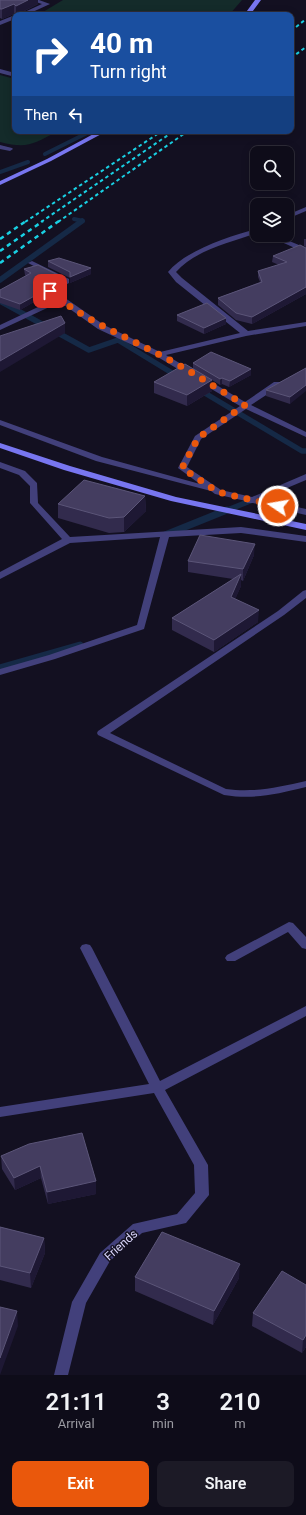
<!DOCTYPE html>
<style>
:root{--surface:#0e0c19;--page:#1c1a26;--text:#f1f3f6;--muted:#9b9ba2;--line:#2e2c38;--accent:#ea580c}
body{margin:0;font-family:Roboto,sans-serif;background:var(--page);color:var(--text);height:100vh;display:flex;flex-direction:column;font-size:15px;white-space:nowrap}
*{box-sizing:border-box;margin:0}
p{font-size:13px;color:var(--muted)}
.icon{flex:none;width:22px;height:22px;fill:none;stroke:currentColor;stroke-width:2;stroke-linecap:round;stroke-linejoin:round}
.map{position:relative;height:1375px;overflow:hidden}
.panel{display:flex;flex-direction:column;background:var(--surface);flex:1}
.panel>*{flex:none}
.banner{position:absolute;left:12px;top:12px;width:282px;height:122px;border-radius:8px;box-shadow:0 2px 10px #0003,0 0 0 1px var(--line);background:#1a4fa0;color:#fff;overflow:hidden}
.tools{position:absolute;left:250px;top:146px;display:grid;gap:8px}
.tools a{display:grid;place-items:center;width:44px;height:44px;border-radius:8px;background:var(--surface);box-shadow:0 2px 10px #0003,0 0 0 1px var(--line);font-size:20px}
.pin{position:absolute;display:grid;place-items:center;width:34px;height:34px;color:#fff;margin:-17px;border-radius:8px;box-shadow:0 2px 6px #0006}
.me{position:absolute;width:44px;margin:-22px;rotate:282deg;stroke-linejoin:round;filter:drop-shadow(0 0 3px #0008)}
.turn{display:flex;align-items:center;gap:14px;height:84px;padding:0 12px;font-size:18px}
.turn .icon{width:52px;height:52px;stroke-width:2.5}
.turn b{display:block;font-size:28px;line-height:34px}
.then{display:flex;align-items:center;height:38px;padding:0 12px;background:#0003;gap:8px;font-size:15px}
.eta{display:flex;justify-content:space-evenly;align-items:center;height:68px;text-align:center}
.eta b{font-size:24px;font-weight:600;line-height:28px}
.action{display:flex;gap:8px;margin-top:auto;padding:8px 12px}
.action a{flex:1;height:46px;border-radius:8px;background:var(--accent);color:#fff;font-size:16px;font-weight:600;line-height:46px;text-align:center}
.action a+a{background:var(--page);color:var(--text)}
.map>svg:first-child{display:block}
.green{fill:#142b2a}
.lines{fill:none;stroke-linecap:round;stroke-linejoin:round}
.stream-far2{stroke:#152946;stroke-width:4}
.stream-far1{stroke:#152946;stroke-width:5.5}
.stream{stroke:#152946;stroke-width:7}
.lane{fill:#42407b;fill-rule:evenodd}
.street{fill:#42407b;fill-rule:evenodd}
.secondary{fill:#7876f0;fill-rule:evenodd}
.rail-far1{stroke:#19d0e3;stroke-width:2;stroke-dasharray:3.5 3;stroke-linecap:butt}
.rail{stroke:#19d0e3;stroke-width:2.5;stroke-dasharray:4.5 4;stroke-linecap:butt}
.wall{fill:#322b4d}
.shaded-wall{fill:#1e1834}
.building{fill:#443d60;stroke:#5b5578}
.route{stroke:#ea580c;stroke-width:7;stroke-dasharray:0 12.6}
.labels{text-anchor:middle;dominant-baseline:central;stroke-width:3;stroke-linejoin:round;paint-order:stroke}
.near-street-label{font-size:12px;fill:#d9d5fa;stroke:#131021}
</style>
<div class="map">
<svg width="306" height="1375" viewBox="0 0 306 1375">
<rect width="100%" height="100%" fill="#131021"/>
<path class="green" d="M63,0H242L229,15H54L43,12Z
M0,75L15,79V131H58C33,144 28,149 0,142Z"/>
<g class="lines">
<path class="stream-far2" d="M45,154L91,131
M0,172L28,162
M74,219L83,221L81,222"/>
<path class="stream-far1" d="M0,280L82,221
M0,301L89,350L118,340L177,376
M198,389L302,451H306
M225,511L255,499"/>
<path class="stream" d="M165,535L227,510
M0,668L80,645"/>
<path class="lane" d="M30,0H39L50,4L26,15H18L42,4Z
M15,15V19L0,25V21Z
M0,69L15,73V77L0,73Z
M0,145L12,148L13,149L10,151L0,149Z"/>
<path class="street" d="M306,207V211L287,219V215Z
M257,229V233C230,243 195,250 176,272L182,278L248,331L306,322V326L246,336L166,355L245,402L274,382H280V386L251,405L306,432V437L246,409L201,439L187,467L221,490L252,497L306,474V480L261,499L306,509V515L253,503H247L246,501L215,494L211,491L96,461L0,425V420L102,457L200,484L178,468L195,436L240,406L156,356L98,329L60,302L0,330V325L55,299L46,291L61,281L30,264L28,263L32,261L69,279V283L55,291L104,325L160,352L240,333L176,282L168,272C186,250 230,236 257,229Z
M266,235H275L306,248V253Z
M0,462L25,471L37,483L38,503L70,537L241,527L306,536V542L241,533L169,537L144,629L55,659L0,675V669L49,655L137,625L160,537L70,543L0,579V572L62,539L30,503V486L19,475L0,468Z
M306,590V598L284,615L110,733L226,789C254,793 279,787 306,781V787C276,794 255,800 224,795L98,735L97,733L98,731L278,611L303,591Z
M289,922L293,923L306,937V949L302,948L288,932L235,961H227L225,958L227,955Z
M86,944L90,945L92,948L160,1081L306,1006V1016L165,1090L208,1165L209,1195L186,1223L142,1233L110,1261L86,1303L68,1375H54L72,1302L100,1253L133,1224L177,1214L195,1193L194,1165L154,1093L0,1117V1107L149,1084L80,948L82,945Z"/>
<path class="secondary" d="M255,0H261L250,15H244Z
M99,131H107L51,161L0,185V181L47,159Z
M0,443L70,466L176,497L306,524V530L171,501L64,470L0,448Z"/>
<path class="rail-far1" d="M291,31L306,19
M291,58L306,47
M25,222L162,131
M41,222L174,131
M58,222L188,131"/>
<path class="rail" d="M0,239L26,221
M0,251L43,221
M0,263L59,221"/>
</g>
<path class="wall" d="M0,0L38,4L17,15H16L14,14L2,19L0,18Z
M304,239H306V247L304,246Z
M306,248V294L252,324L236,320L218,305V298L260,282L258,277V271L279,265L272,262L273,256Z
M48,261L91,274L70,283V278L48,267Z
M24,269L58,275V281L47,288L48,294L20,310L0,303V290L26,276L25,275Z
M177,315L226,324L204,334L177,321Z
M193,363L251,375L229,387L222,384L220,385L212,380V391L187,406L154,393V382L193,369Z
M306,368L290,404L266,396V390Z
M145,496L146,511L124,532L109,533L58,518V504Z
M254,555L243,581L241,580V586L235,599L258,622L214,652L172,630V618L233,579L188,572V561Z
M29,1144L96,1194L48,1204L41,1178L15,1190L2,1169L1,1156Z
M0,1227L44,1238L45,1253L31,1288L0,1280Z
M135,1277L239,1278L213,1325L135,1291Z
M306,1285V1347L302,1353L252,1326L253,1313Z"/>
<path class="shaded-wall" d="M28,0H38V4L16,15V6Z
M14,4V14L2,19V9Z
M91,268V274L70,283V277Z
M58,275V281L45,290V284Z
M306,287V294L252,324V317Z
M47,289L48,294L20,310V304Z
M226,318V324L204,334V328Z
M65,323V333L0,372V361Z
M251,369V375L229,387L230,381Z
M222,378V384L220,385V379Z
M212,380V391L187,406V395Z
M306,385V391L290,404V397Z
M145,496L146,511L124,532V517Z
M255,544L254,555L243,581V569Z
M241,574V586L231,609V597Z
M259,610L258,622L214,652V640Z
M40,1166L41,1178L15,1190L14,1178Z
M96,1181V1194L48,1204L47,1192Z
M44,1238L45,1253L31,1288L30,1273Z
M240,1264L239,1278L213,1325L214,1311Z
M17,1311L18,1326L0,1375V1358Z
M306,1335V1347L302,1353L303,1340Z"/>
<path class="building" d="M0,0H28L16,6L14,4L2,9H0Z
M300,245L306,248V287L252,317L236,313L218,298L262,282L258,271L287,262L273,256Z
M59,258L91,268L70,277V272L48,261Z
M38,265L58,275L45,284L47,289L20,304L0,297V290L31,273L24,269Z
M207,303L226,318L204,328L177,315Z
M61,316L65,323L0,361V336Z
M211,352L251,369L230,381L222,378L220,379L193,363Z
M185,364L212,380L187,395L154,382Z
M306,368V385L290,397L266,390Z
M84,480L145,496L124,517L109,518L58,504Z
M200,535L255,544L243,569L188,561Z
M241,574L231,597L259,610L214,640L172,618Z
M82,1133L96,1181L47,1192L40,1166L14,1178L1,1156L29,1144Z
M0,1227L44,1238L30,1273L0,1266Z
M162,1232L240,1264L214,1311L135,1277Z
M282,1271L306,1285V1335L303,1340L253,1313Z
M0,1307L17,1311L0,1358Z"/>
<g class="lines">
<path class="route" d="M50,291C82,319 121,334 158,354C188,369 216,388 245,405L198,438L182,468L218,492L278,506"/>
</g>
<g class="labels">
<g class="near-street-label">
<text transform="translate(121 1245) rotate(-42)">Friends</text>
</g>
</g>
</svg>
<div class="tools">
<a><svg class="icon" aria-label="search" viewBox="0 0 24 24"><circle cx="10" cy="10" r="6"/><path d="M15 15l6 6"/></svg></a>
<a><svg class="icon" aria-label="layers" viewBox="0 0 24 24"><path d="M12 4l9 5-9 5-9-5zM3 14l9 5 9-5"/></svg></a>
</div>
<div class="pin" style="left:50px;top:291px;background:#d93025"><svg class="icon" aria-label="arrive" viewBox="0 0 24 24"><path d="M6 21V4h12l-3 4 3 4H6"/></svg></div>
<svg class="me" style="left:278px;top:506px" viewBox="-20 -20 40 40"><circle r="17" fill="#ea580c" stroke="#fff" stroke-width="3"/><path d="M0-11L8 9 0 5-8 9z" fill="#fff"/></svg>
<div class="banner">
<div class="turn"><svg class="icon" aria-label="right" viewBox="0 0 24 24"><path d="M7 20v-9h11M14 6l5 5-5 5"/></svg><div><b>40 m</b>Turn right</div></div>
<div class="then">Then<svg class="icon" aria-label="left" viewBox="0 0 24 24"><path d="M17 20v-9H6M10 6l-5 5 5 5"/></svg></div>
</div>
</div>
<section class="panel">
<div class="eta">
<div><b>21:11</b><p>Arrival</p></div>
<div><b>3</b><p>min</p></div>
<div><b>210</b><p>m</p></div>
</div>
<div class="action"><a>Exit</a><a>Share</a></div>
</section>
